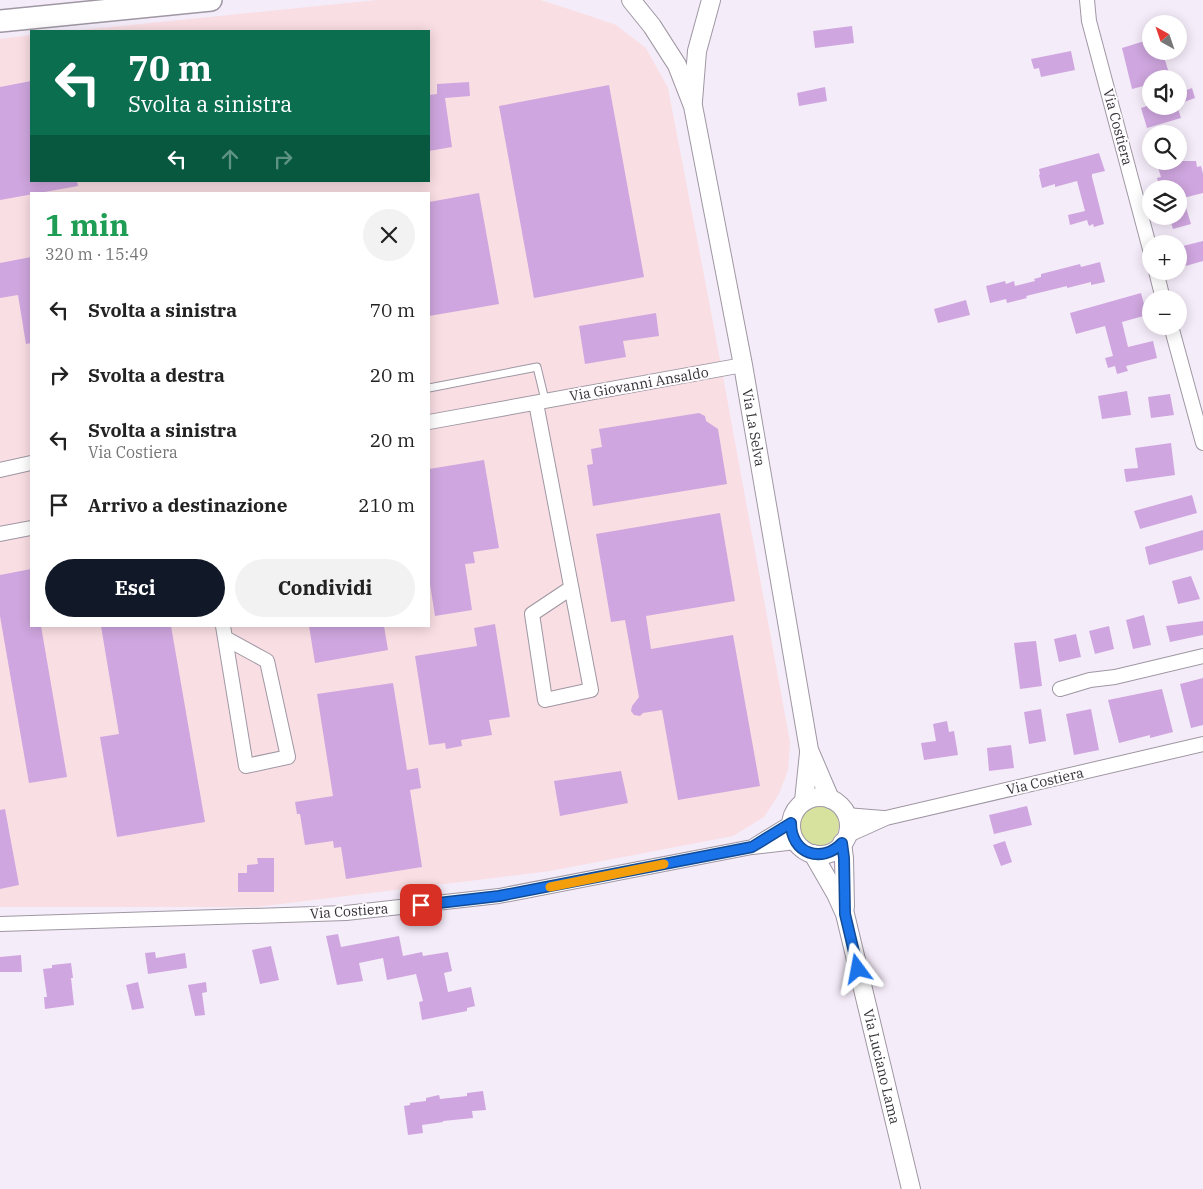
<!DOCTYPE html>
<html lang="it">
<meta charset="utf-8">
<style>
:root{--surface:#fff;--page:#f2f2f2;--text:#222;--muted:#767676;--accent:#111827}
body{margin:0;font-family:"IBM Plex Serif",serif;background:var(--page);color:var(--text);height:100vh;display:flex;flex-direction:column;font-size:19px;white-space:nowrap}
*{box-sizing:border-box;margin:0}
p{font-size:16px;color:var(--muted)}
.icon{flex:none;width:28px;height:28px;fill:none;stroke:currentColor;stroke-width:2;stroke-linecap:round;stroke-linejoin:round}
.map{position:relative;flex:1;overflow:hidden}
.sheet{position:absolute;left:30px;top:192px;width:400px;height:435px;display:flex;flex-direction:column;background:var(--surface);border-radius:0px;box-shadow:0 2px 12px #0003}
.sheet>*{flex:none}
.banner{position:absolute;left:30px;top:30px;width:400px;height:152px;border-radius:0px;box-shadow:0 2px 12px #0003;background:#0b6e4f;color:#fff;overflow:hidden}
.needle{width:32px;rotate:320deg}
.controls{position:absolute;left:1142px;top:15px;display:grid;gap:10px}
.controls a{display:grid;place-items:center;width:45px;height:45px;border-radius:50%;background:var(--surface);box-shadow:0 2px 12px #0003;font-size:25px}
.pin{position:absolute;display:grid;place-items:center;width:42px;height:42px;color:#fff;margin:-21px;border-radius:10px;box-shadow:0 2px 8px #0006}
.me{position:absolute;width:55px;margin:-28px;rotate:347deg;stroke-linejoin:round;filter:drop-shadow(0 0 4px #0008)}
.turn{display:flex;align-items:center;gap:18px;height:105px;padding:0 15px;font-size:22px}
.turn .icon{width:65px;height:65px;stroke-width:2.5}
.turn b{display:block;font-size:35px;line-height:42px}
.lanes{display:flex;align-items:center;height:48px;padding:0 15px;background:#0003;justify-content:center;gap:25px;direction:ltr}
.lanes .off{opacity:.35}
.round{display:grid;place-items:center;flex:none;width:52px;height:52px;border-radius:26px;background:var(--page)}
.head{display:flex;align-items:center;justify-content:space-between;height:85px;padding:0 15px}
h1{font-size:30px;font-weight:700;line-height:38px;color:#1e9e55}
.cta{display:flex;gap:10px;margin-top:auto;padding:10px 15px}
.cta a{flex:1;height:58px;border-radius:30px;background:var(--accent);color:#fff;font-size:20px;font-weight:700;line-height:58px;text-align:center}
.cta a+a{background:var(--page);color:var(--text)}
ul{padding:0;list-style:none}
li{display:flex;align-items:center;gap:15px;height:65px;padding:0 15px}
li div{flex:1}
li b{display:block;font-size:19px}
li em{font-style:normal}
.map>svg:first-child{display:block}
.industrial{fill:#f9dee3;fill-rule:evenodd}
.green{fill:#d6e29d}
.building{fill:#cfa6df}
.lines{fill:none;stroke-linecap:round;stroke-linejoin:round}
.service-casing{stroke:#9f97a3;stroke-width:9}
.minor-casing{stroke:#9f97a3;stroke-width:16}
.tertiary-casing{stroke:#9f97a3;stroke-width:20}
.primary-casing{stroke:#9f97a3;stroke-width:24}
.service{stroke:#fff;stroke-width:7}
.minor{stroke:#fff;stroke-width:14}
.tertiary{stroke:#fff;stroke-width:18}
.primary{stroke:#fff;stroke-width:21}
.route-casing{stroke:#114b97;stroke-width:12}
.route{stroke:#1a73e8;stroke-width:9}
.slow{stroke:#f59e0b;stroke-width:9}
.labels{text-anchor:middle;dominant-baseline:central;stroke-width:4;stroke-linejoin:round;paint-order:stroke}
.street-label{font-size:14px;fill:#353237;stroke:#fefcff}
</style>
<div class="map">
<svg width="1203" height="1189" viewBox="0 0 1203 1189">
<rect width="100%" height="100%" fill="#f5ecf9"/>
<path class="industrial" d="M377,0H540L581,13L616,25L646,48L668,88L713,322L790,742L788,770L779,794L764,817L733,836L550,871L256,907H0V39L31,35V181H429V31H72ZM31,194H429V626H31Z"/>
<path class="green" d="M797 825a21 21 0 1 1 42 0a21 21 0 1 1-42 0Z"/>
<path class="building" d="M852,26L854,43L815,48L813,31Z
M1151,39V51H1162L1171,79H1151V84L1132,89L1122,48Z
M1071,51L1075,70L1041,77L1039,68L1034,69L1031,59Z
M31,81V181H77L78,186L0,200V87Z
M469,82L470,96L445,98L452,147L429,151V95L437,94V84Z
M609,85L644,277L534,298L499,106Z
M825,87L827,101L799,106L797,93Z
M1192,88L1195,98L1184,102L1181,92Z
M1147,106H1177L1181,118L1147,128L1141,108Z
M1099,153L1105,171L1092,174V177L1104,224L1094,227L1093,224L1089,226L1087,220L1070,225L1068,215L1085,211L1077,181L1055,187V184L1042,188L1039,175L1040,174L1039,169Z
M1156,161H1196L1197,167L1201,166L1203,174V193L1183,198L1191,224L1173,229L1169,216H1179V189H1160L1157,178L1161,177Z
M479,193L499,304L429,316V202Z
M1203,241V261L1182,267L1179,256V247Z
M31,257V343L26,344L18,295L0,298V263Z
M1100,262L1105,282L1091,285V282L1067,288V286L1026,296L1027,298L1007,303L1006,299L990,303L986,286L1005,281L1006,284L1014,281L1015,286L1035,281L1034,279L1041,277V274L1080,264L1081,267Z
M1141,293L1147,315L1122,322L1128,347L1153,341L1157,358L1126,366L1128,371L1117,374L1115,366L1108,368L1105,358L1113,356L1105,326L1076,334L1070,313Z
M966,300L970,315L938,323L934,309Z
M656,313L659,336L623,341L626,357L585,364L579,326Z
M1127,391L1131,415L1102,419L1098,396Z
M1170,394L1174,415L1151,418L1148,397Z
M699,413L705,416L706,421L718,429L727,484L593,506L587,465L593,464L591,449L602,447L599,429Z
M1171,443L1175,475L1126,482L1124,469L1138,468L1135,448Z
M484,460L499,548L473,552L475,563L465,564L472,610L435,616L429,578V469Z
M1192,495L1197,513L1140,529L1134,511Z
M720,513L735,601L646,616L651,649L733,635L760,786L678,800L662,710L643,713L640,716L634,715L631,711L632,706L639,697L625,620L611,622L596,534Z
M1203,530V550L1149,565L1145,547Z
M31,569V626H41L67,777L29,783L0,616V575Z
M1191,576L1200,599L1178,604L1172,581Z
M1144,615L1151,645L1133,649L1126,620Z
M1203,621V635L1170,642L1166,626Z
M495,624L510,717L489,720L492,735L461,740L462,746L446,749L445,743L429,745L415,656L477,646L474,628Z
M101,626H171L205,822L117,837L100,737L119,734Z
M309,626H384L388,650L315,663Z
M1109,626L1114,649L1095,654L1089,631Z
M1076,634L1081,657L1059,662L1054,639Z
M1036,641L1042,686L1020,689L1014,643Z
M1203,678V725L1191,728L1180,684Z
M393,683L407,770L418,768L421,788L410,790L422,867L346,879L341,847L334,848L333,841L305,845L300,814H297L295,802L333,796L317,694Z
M1162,689L1173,732L1150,738V735L1119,743L1108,700Z
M1041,709L1046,741L1029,744L1024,712Z
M1091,709L1099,750L1074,755L1066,714Z
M947,721L949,732L954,731L958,755L924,760L921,743L936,741L933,724Z
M1011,745L1014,768L989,771L987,748Z
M621,771L628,803L560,816L554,781Z
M1027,806L1032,825L994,834L989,815Z
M5,809L19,885L0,889V810Z
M1005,841L1012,862L1001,866L993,845Z
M257,858H274V892H238V873H247V865L258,864Z
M338,934L341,947L399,936L403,956L422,952L423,956L448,952L452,971L444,973L448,992L471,987L475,1006L467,1008V1011L422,1020L419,1002L423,1001L416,974L387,980L383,958L359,963L363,981L337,985L326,936Z
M271,946L279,980L260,984L252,950Z
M155,952L156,958L185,953L187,968L148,974L145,953Z
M21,955L22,972H0V957Z
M71,963L73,978H71L74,1005L45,1009L44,997H47L43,969L52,968V965Z
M138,982L144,1008L132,1010L126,985Z
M206,982L207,992L202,993L205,1015L195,1016L188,985Z
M483,1091L486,1110L472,1111L473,1118L443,1121V1122L422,1125L423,1133L408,1135L404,1106L410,1105V1103L426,1101V1098L439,1095L440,1099L467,1096V1093Z"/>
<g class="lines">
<defs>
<path id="service" d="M429,388L537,367L545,400"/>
<path id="minor" d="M1087,0L1089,21L1151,253
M1156,271L1163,299
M1171,326L1203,443
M536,403L591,690L545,700L532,614L571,588
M429,422L743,365
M0,470L31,463
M0,534L31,528
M223,626L246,766L288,757L267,661L225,638
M1060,689L1090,680L1115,677L1203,656
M846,815L883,818
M846,836L886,818L1203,744
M755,845L791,823
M0,924L346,913L499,896L752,847L796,842"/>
<g id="tertiary">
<path id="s1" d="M631,0L652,26L677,65L693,106L743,365L809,750L830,799"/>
<path d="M693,101L697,51L711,0"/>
<circle cx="820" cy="826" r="29"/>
<path d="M804,801L809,753"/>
<path d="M842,843L844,858L845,907"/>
<path id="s2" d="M813,854L836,894L845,914L911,1189"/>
</g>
<path id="primary" d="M0,21L211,0"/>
</defs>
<use href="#service" class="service-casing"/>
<use href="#minor" class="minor-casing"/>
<use href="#tertiary" class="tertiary-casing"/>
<use href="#primary" class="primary-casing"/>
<use href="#service" class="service"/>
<use href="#minor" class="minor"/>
<use href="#tertiary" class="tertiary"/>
<use href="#primary" class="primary"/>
</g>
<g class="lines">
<defs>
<path id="route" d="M421,905L499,896L752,847L791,823C791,854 822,864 842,843L844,858L845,914L858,969"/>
</defs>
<use href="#route" class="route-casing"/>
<use href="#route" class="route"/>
<path class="slow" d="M550,887L664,864"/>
</g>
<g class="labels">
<g class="street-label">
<text transform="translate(1118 127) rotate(75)">Via Costiera</text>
<text transform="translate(639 384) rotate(-10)">Via Giovanni Ansaldo</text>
<text stroke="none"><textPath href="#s1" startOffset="451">Via La Selva</textPath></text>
<text transform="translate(1045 781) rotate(-13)">Via Costiera</text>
<text transform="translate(349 911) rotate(-4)">Via Costiera</text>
<text stroke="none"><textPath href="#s2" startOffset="225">Via Luciano Lama</textPath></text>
</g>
</g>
</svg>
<div class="controls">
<a><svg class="needle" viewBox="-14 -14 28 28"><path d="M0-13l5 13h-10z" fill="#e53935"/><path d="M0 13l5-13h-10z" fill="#767676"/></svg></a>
<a><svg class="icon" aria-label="sound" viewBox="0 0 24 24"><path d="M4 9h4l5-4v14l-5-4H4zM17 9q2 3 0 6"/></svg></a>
<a><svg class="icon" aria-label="search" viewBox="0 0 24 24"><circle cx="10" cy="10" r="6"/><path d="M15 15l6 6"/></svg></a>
<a><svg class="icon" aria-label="layers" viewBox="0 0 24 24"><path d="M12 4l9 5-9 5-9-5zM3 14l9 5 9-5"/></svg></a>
<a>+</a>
<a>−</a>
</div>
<div class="pin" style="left:421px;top:905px;background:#d93025"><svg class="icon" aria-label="arrive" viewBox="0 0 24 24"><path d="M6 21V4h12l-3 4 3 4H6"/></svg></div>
<svg class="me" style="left:858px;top:969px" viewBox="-20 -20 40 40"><path d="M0-17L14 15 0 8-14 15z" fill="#1a73e8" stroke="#fff" stroke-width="4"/></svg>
<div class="banner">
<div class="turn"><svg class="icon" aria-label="left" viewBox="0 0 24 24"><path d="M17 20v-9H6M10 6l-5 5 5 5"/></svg><div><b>70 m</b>Svolta a sinistra</div></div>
<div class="lanes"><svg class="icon" aria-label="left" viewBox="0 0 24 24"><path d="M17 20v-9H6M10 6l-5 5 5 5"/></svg><svg class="icon off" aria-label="ahead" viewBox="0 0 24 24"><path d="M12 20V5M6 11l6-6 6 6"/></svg><svg class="icon off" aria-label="right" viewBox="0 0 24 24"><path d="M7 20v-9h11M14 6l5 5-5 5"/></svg></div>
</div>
<section class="sheet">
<div class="head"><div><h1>1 min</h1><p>320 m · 15:49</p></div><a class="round"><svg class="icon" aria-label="close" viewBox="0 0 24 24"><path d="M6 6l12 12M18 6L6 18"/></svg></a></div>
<ul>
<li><svg class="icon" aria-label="left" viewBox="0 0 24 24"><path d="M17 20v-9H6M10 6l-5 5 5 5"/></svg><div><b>Svolta a sinistra</b></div><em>70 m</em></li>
<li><svg class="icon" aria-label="right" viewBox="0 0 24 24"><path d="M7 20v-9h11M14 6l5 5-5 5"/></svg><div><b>Svolta a destra</b></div><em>20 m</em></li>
<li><svg class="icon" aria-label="left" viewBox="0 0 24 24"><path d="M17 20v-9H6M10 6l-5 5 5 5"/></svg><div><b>Svolta a sinistra</b><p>Via Costiera</p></div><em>20 m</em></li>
<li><svg class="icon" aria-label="arrive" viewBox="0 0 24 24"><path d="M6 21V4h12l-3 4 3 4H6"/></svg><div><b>Arrivo a destinazione</b></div><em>210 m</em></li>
</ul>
<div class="cta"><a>Esci</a><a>Condividi</a></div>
</section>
</div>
